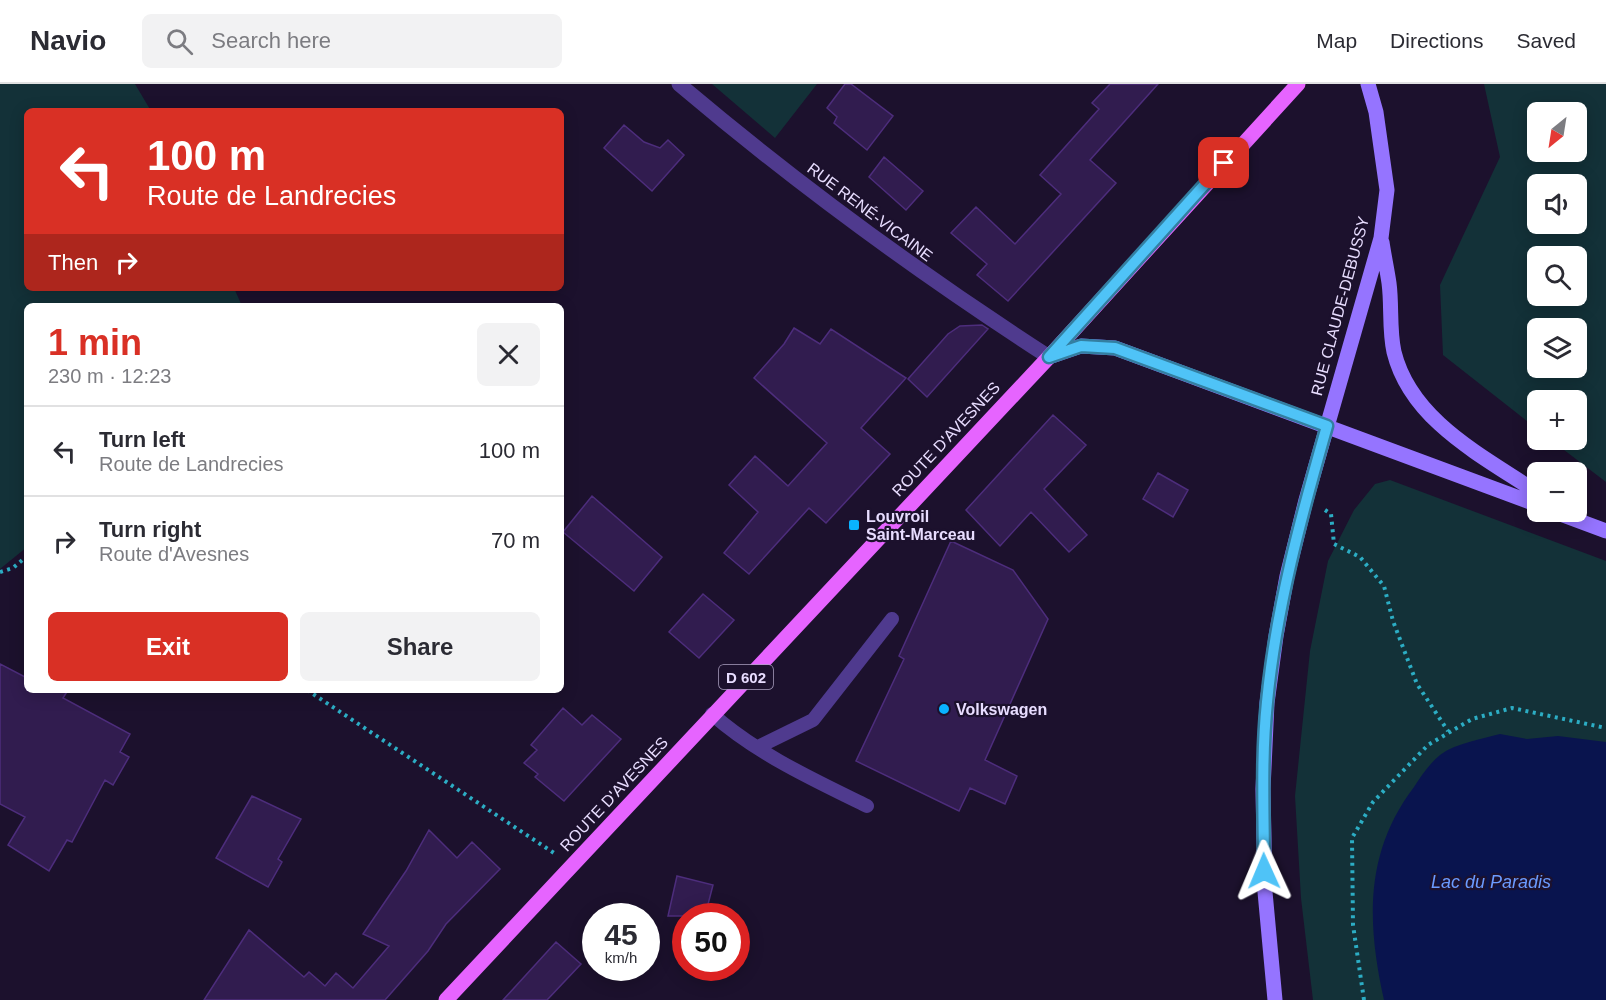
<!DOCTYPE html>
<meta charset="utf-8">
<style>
:root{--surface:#fff;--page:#f2f2f3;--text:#2b2b33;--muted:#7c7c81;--line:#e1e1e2;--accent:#d93025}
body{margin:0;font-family:Helvetica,sans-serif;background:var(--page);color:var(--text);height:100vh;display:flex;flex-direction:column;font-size:22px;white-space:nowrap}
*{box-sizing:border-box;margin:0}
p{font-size:20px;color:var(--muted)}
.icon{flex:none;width:33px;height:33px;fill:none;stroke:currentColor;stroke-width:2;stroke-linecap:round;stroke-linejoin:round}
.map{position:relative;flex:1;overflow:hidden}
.details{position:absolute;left:24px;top:219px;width:540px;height:390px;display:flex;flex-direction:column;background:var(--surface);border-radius:9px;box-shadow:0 3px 15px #0003}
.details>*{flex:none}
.hud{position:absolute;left:24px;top:24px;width:540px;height:183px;border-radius:9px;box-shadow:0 3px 15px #0003;background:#d93025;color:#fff;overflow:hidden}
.needle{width:39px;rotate:210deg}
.fabs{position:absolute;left:1527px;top:18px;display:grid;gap:12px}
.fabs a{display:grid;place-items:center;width:60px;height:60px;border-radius:9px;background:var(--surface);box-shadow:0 3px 15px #0003;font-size:30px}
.speed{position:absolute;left:582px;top:819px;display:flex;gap:12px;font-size:30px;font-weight:700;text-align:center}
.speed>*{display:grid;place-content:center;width:78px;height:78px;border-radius:50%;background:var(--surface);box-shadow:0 3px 15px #0003;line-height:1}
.speed small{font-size:15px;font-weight:400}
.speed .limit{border:9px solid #d22;background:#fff;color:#111}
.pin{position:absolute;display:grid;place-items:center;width:51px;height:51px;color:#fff;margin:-26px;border-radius:12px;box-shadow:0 3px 9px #0006}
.me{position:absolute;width:66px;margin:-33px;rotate:359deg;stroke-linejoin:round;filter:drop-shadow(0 0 4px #0008)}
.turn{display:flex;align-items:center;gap:21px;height:126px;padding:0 24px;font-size:27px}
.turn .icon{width:78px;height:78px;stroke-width:2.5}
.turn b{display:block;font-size:42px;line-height:51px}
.then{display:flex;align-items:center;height:57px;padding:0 24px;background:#0003;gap:12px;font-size:22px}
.round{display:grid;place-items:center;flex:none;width:63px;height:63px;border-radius:9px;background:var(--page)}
.overview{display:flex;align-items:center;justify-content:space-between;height:102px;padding:0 24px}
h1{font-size:36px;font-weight:800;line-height:45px;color:var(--accent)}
.action{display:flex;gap:12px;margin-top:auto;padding:12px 24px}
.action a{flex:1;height:69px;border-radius:9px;background:var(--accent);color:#fff;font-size:24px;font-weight:800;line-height:69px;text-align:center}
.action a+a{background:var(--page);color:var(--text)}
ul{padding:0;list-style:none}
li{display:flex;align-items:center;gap:18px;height:90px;padding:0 24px;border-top:2px solid var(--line)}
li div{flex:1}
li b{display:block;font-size:22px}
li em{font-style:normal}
header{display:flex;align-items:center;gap:36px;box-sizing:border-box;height:84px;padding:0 30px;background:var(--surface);border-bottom:2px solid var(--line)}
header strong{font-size:28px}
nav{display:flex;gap:33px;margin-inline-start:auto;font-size:21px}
.search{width:420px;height:54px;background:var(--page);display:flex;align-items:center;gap:15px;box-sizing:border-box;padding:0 21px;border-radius:9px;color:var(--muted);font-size:22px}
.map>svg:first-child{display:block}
.green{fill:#133138;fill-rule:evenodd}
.water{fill:#09144e}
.building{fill:#311c4f;stroke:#4d2d7c;stroke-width:1.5}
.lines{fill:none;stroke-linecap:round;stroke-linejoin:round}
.path{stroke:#2cadc4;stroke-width:4;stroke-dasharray:3 4.5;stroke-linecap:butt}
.service{stroke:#4f3a8e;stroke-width:14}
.tertiary{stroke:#4f3a8e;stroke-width:15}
.secondary{stroke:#9574ff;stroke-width:15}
.primary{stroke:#e664ff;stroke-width:15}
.route-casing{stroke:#337fa1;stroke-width:15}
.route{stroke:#4fc3f7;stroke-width:10}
.poi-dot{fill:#09b2ff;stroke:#1c112d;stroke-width:2}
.labels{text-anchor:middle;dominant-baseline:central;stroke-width:4.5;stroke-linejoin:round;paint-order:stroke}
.shield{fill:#1c112d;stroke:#aba0c0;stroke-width:1.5}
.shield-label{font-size:15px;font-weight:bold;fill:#e8ddff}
.street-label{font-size:16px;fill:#e8ddff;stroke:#1c112d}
.poi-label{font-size:16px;font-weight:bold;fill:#e8ddff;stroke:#1c112d;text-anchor:start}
.water-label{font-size:18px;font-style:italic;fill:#6b9bff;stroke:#1c112d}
</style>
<header>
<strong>Navio</strong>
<div class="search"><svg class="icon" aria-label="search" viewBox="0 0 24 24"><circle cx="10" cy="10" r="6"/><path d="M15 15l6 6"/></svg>Search here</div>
<nav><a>Map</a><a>Directions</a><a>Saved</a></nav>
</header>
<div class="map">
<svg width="1606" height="916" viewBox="0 0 1606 916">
<rect width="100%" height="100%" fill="#1c112d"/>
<path class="green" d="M0,0H135L151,27H27V204H234L242,222H27V463L0,485Z
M712,0H817L775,54Z
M1484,0H1606V398L1551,356H1576V316H1538L1537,345L1443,271L1440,201L1500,73ZM1538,28H1576V68H1538ZM1538,100H1576V140H1538ZM1538,172H1576V212H1538ZM1538,244H1576V284H1538Z
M1390,396L1606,477V916H1313L1301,814L1295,712L1310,567L1328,477L1354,426L1375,400Z"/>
<path class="water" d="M1500,650L1527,655L1558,652L1606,658V916H1384C1367,839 1364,769 1414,703C1421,692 1430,679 1440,671C1456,659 1482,655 1500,650Z"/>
<path class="building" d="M845,0H851L893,32L867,66L834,39L837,33L827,24Z
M1110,0H1158L1090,76L1116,99L1008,217L977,191L987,180L951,149L976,123L1015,160L1061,110L1040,91L1099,25L1092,19Z
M624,41L644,58L660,64L668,56L684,71L652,107L604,64Z
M884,73L923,107L906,126L869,93Z
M982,241L988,245L927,313L908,295L948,250L960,242Z
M794,244L820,260L831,245L906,294L861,344L890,370L826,439L809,424L749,490L724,469L758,428L729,401L755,372L788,402L827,359L754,294L784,260Z
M1053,331L1086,361L1044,405L1087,451L1069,468L1031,428L1000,462L966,426Z
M1158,389L1188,406L1173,433L1143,415Z
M592,412L662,473L634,507L563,448Z
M951,457L1013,486L1048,535L985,676L1017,692L1005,720L970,704L959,727L856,677L904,575L899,572Z
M703,510L734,536L699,574L669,548Z
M0,580L27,594V606H68L63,614L130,650L120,668L129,673L113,701L105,696L72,758L67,756L49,787L8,761L25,733L0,720Z
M563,624L582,641L592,631L621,655L564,717L535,693L538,690L524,679L537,666L531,661Z
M252,712L301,735L278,775L282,778L268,803L216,774Z
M429,746L457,774L472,758L500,785L446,840L428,867L385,916H204L249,846L304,893L309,888L325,902L336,889L353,904L389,862L363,850L406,787Z
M677,792L713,801L705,832H668Z
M556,858L581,880L547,916H503Z"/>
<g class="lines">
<path class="path" d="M1325,426L1331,430L1334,460L1360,473L1384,502L1393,537L1417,600L1448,647
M0,488L13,484L27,472
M307,606L554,769
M1364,916L1353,841L1352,754L1373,718L1428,661L1472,635L1512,624L1606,644"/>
<path class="service" d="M712,630C757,670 814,696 867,722
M758,663L813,636L892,535"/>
<path class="tertiary" d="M679,0C797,100 919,189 1049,273"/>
<path class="secondary" d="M1382,158C1384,172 1387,185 1389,199C1392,221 1389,246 1394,268C1411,337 1483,372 1538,409
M1049,273L1081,262L1115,264L1538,421
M1555,428L1606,447
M1275,916L1265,808L1263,705L1267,619L1276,552L1287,492L1306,416L1381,154L1387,106L1376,28L1368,0"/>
<path class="primary" d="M446,916L1049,273L1298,0"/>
</g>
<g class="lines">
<defs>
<path id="route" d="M1224,79L1049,273L1081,262L1115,264L1327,342C1301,433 1276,524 1267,618C1261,675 1264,731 1264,787"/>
</defs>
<use href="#route" class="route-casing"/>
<use href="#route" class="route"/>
</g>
<g class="poi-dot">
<rect x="848" y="435" width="12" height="12" rx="3"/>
<circle cx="944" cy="625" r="6"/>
</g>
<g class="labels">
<rect class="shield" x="719" y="581" width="54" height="24" rx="4.5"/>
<g class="shield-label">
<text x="746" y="593">D 602</text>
</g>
<g class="street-label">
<text transform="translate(870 128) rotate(37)">RUE RENÉ-VICAINE</text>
<text transform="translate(1340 222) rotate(-75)">RUE CLAUDE-DEBUSSY</text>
<text transform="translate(946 355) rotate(-47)">ROUTE D'AVESNES</text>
<text transform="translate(614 710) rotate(-47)">ROUTE D'AVESNES</text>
</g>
<g class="poi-label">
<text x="866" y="432">Louvroil<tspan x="866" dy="18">Saint-Marceau</tspan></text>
<text x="956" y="625">Volkswagen</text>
</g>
<g class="water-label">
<text x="1491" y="798">Lac du Paradis</text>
</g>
</g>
</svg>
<div class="fabs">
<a><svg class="needle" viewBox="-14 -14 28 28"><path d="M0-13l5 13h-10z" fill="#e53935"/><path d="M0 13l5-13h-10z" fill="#7c7c81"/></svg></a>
<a><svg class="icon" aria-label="sound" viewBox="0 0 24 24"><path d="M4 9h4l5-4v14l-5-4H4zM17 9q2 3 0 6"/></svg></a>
<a><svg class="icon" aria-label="search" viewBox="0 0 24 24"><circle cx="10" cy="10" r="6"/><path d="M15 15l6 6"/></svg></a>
<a><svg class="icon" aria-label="layers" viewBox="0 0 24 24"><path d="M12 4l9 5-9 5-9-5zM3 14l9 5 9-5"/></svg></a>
<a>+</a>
<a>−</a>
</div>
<div class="speed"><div>45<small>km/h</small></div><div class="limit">50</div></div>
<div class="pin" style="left:1224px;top:79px;background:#d93025"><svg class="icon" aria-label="arrive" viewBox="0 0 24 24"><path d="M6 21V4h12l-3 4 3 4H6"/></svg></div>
<svg class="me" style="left:1264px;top:787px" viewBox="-20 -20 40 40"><path d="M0-17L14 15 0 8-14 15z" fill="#4fc3f7" stroke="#fff" stroke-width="4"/></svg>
<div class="hud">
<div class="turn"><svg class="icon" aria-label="left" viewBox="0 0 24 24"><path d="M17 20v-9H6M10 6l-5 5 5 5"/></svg><div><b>100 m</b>Route de Landrecies</div></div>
<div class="then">Then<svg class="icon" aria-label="right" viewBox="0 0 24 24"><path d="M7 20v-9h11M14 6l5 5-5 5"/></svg></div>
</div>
<section class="details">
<div class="overview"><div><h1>1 min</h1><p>230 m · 12:23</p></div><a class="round"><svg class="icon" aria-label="close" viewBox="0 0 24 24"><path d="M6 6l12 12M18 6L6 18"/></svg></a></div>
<ul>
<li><svg class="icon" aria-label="left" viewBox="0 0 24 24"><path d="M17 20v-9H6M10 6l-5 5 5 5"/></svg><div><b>Turn left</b><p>Route de Landrecies</p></div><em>100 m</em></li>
<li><svg class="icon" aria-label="right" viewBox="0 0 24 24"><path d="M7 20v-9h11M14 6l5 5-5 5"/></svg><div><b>Turn right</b><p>Route d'Avesnes</p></div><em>70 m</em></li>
</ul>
<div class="action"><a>Exit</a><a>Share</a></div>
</section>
</div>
